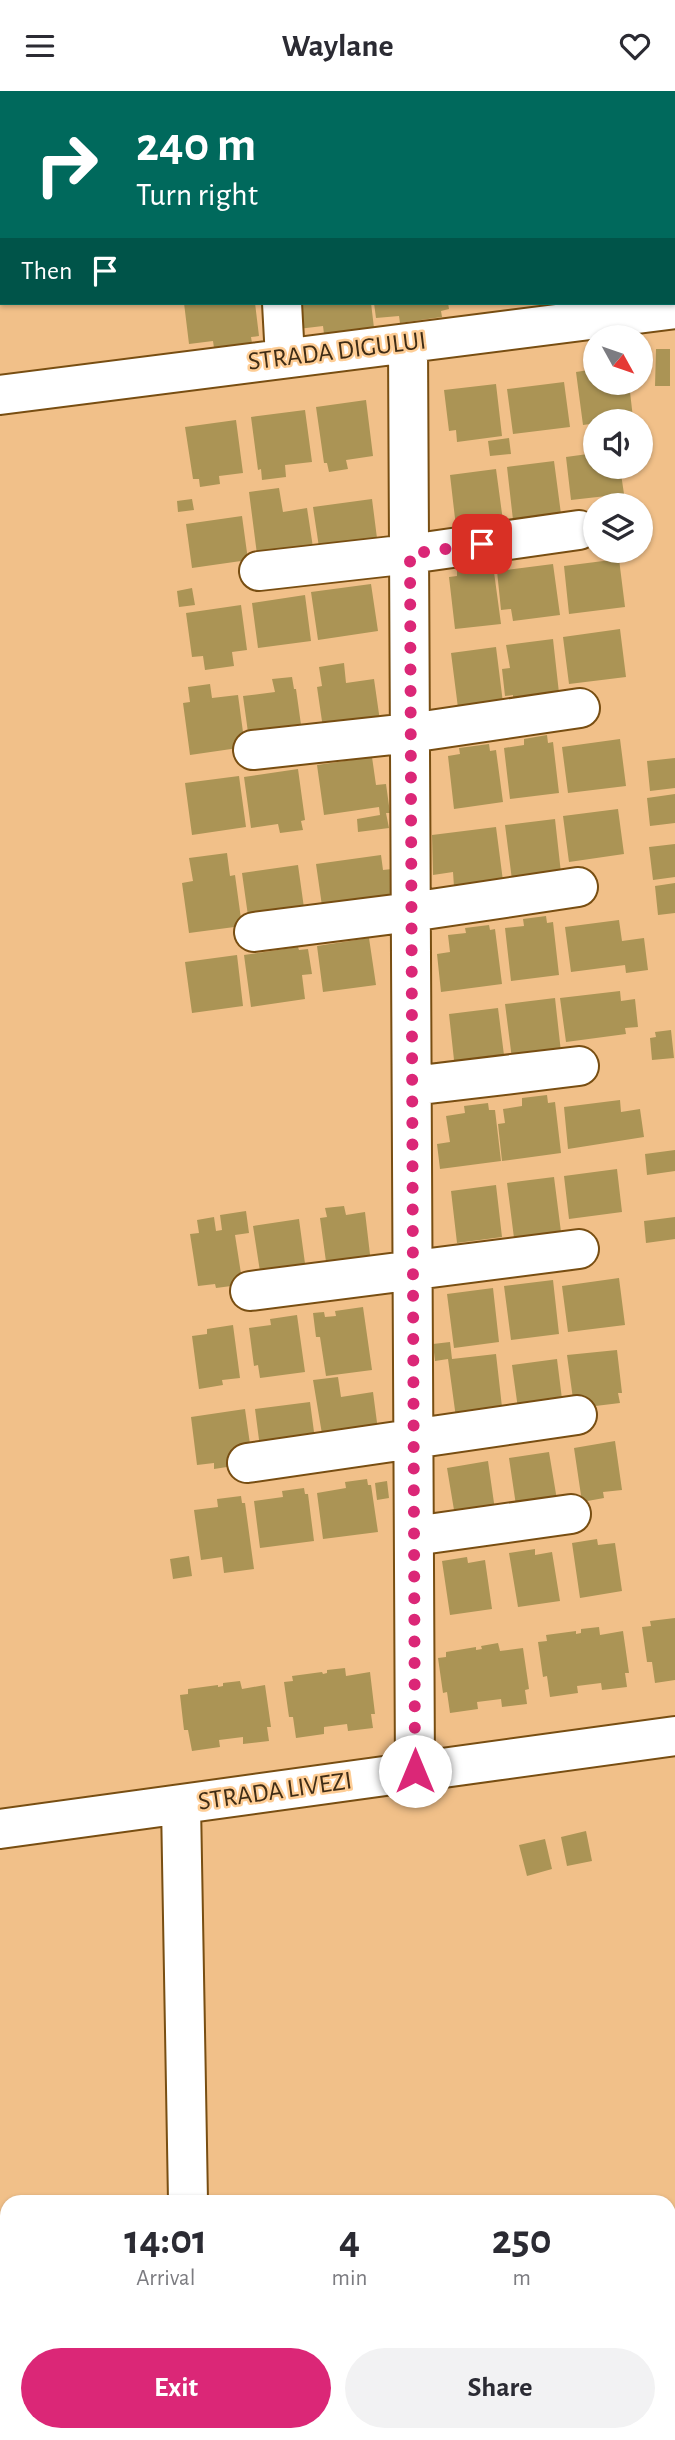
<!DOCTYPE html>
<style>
:root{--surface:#fff;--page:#f2f2f3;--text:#2b2b33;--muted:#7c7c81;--accent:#db2777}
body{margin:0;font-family:"Alegreya Sans",sans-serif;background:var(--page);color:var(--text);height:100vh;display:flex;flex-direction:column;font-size:26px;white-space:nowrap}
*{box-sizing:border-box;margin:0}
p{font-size:23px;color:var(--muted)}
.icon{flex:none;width:38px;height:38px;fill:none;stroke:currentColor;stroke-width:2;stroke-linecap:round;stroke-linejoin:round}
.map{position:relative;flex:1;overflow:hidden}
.sheet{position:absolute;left:0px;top:2104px;width:676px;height:247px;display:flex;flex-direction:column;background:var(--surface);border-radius:21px 21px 0 0;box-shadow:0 2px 5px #0004}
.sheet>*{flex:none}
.top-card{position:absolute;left:0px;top:0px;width:676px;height:214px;box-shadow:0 2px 5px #0004;background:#00695c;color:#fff;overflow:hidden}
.needle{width:46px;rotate:130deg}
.buttons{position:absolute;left:583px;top:234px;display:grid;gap:14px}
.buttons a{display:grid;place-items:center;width:70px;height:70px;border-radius:50%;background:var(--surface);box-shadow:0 2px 5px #0004;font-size:35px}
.pin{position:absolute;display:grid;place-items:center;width:60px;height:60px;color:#fff;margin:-30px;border-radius:14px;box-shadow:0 4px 10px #0006}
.me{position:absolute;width:77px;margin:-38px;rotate:0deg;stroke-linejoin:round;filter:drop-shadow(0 0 5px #0008)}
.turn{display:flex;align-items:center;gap:24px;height:147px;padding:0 21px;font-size:32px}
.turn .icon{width:91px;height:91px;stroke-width:2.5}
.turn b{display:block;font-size:49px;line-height:60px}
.then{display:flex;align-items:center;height:66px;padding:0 21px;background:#0003;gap:14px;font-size:26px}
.eta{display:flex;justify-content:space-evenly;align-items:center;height:119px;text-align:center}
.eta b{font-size:42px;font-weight:700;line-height:49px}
.cta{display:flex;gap:14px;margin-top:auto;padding:14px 21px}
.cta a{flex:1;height:80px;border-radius:42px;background:var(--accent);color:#fff;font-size:28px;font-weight:700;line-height:80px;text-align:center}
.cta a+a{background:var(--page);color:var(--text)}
header{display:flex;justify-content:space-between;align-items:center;height:91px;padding:0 21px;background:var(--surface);font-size:32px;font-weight:700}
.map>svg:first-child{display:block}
.building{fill:#ab9455}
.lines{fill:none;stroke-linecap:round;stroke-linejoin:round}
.minor-casing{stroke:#784e12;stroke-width:42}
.minor{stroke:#fff;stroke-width:38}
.route{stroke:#db2777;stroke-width:12;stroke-dasharray:0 21.6}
.labels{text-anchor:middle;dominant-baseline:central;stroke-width:5;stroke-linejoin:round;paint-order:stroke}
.street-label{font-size:26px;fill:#3f2c15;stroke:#fecd95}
</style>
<header><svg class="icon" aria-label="menu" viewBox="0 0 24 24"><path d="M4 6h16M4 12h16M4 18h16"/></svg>Waylane<svg class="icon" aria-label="heart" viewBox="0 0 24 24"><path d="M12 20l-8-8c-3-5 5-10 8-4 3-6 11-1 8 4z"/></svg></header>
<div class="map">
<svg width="675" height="2349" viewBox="0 0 675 2349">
<rect width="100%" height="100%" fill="#f1c089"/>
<path class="building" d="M184,212H255L259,245L251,246L252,252L214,257L213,250L189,253Z
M295,212H371L374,237L324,243L323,235L298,238Z
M374,212H448L449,218L441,220L442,226L400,232L399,225L376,227Z
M656,258H670V295H655Z
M595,278V292H629L633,327L583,334L576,281Z
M564,291L570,336L513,343L507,298Z
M496,293L502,345L457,351L456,339L449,340L444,299Z
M366,309L373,365L346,369L348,378L329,381L327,372H324L316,316Z
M305,319L312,371L285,374L286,386L262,389L261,378L258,379L251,326Z
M236,329L243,382L219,385L220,393L200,396L199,388H193L185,336Z
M509,347L511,363L490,365L488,350Z
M595,362V376H620L624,403L571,409L566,366Z
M554,370L561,423L513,429L507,376Z
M496,378L503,430L497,431L498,437L469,441L468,434L456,436L450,384Z
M279,397L283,421L307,417L314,463L258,471L249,401Z
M192,408L194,419L178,421L177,410Z
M372,408L378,455L320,463L313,416Z
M242,425L248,469L192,477L186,433Z
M619,468L625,516L569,523L564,475Z
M553,473L560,524L513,530L511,518L501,519L497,480Z
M480,475L481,482L494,481L501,533L455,538L449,486L457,485V478Z
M371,493L378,540L318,549L311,501Z
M192,497L195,514L179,516L177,500Z
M305,504L311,550L258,557L252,512Z
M241,514L247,559L232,561L234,575L205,579L203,565L192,566L186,522Z
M620,538L626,586L569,593L563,546Z
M553,548L559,602L513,608V604L505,605L502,578L510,577L506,554Z
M496,556L503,612L458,617L451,562Z
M344,572L346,592L374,588L381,637L324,644L317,596L322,595L319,576Z
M292,586L294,598H296L303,648L250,656L243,605L275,601L272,588Z
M210,593L212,607L238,604L245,656L190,664L183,612L190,611L188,596Z
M547,644L548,652L553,651L559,702L510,708L504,657L524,654V648Z
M620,648L626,695L568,702L562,656Z
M489,653L490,660L496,659L503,711L454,718L448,665L460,663L459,657Z
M372,666L376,694L386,693L390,722H386L389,737L358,741L357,728L380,724L379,716L324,724L317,674Z
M675,667V697L650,700L647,670Z
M298,678L305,729L301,730L303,739L280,742L278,733L251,737L244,686Z
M239,685L246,736L192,744L185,692Z
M675,703V732L650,735L647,707Z
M618,718L624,763L569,771L563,725Z
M555,728L561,782L512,789L505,734Z
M496,736L503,790L454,796L453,781L433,784L432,744Z
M675,753V786L653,789L649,756Z
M227,762L230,785L235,784L242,835L189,842L182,792L193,790L189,767Z
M381,764L383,779L392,778L397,812L323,822L316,773Z
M298,774L305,824L249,832L242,782Z
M675,792V822L658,824L655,795Z
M546,825L547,832L553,831L559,884L511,890L505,837L524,835L523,828Z
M619,829L622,850L644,847L648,879L626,882L625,874L571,881L565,836Z
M489,834L490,839L495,838L502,893L441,901L437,863L450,861L448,844L466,842L465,837Z
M369,847L376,894L323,901L317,855Z
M298,856L299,859L308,858L312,883L302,884L305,908L251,916L244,864Z
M237,864L243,915L192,922L185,871Z
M620,900L621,910L635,908L638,936L625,937L626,943L566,951L560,907Z
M555,907L561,961L512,968L505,913Z
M498,917L505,972L455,978L449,923Z
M671,939L674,967L652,969L650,947L656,946L655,941Z
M547,1004L548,1012L555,1011L561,1062L502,1070L498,1033L505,1032L503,1018L522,1015V1007Z
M620,1009L621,1021L640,1018L644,1046L568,1058L564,1016Z
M488,1012L489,1019H495L501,1070L440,1078L437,1053L450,1051L446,1025L465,1022L464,1015Z
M675,1059V1080L647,1084L645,1063Z
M617,1078L622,1121L569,1128L564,1085Z
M554,1086L561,1141L514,1147L507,1092Z
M496,1094L502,1146L457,1152L451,1100Z
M344,1115L346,1124L365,1121L371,1172L327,1178L320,1127L327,1126L325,1117Z
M246,1120L249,1142L235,1144L242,1189L239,1194L216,1197L215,1193L198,1195L190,1143L199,1142L197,1129L214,1126L216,1140L222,1139L220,1124Z
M675,1126V1148L646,1152L644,1130Z
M299,1128L306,1180L261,1187L253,1135Z
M619,1187L625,1234L568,1241L562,1195Z
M553,1189L559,1243L511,1249L504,1195Z
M493,1197L499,1251L454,1257L447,1203Z
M363,1216L372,1279L326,1285L320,1246H316L313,1222L324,1221L325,1226L336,1225L335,1220Z
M297,1224L305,1281L260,1287L258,1274L254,1275L249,1237L271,1234L270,1228Z
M233,1234L240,1287L222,1289L223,1294L199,1298L192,1245L207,1243V1238Z
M450,1251L452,1268L496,1263L503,1325L457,1334L448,1268L435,1270L433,1253Z
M617,1259L622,1302H618L620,1312L579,1317L573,1308L567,1264Z
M557,1268L562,1308L519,1325L512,1274Z
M338,1286L341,1306L373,1301L379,1347L324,1355L313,1289Z
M310,1311L316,1356L261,1364L255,1318Z
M245,1318L252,1367L240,1374L214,1378V1372L197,1374L191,1326Z
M615,1350L622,1399L603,1401L604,1407L582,1411L574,1357Z
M549,1361L557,1409L517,1421L509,1367Z
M488,1370L495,1419L456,1431L447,1377Z
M367,1388L368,1394H371L378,1441L323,1448L317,1402L346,1397L345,1391Z
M387,1390L389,1407L377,1409L375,1392Z
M304,1397L305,1403H308L314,1450L260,1457L254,1410L283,1406L282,1400Z
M241,1405L242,1412H245L254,1478L224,1482L222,1466L201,1469L194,1419L218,1416L217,1408Z
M597,1448L598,1454L615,1452L622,1500L580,1507L572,1452Z
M535,1458V1464L552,1461L560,1510L518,1516L509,1462Z
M189,1465L192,1485L173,1488L170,1468Z
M467,1466L468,1472L485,1469L492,1518L450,1524L442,1470Z
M675,1527V1589L655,1592L652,1571H647L642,1536L651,1535L650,1530Z
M599,1536L600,1544L623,1540L629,1582H625L627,1596L602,1599L601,1592L577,1595L578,1602L550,1606L547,1585L543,1586L538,1551L547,1550L546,1544L576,1540V1543L581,1542V1538Z
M498,1552L500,1560L523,1557L529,1598L525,1599L527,1613L502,1616L501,1608L477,1611L478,1618L450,1622L447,1601L443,1602L438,1567L446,1566V1561L476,1556V1559L482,1558L481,1555Z
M345,1577L346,1585L370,1581L375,1623H371L373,1637L348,1640L347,1633L324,1636V1643L296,1647L293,1626H289L284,1591L293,1590L292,1585L322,1581L323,1583L327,1582V1579Z
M240,1590L242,1598L265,1594L271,1636H267L269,1650L243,1653V1646L219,1649L220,1656L192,1660L188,1639H184L180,1604L188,1603V1598L218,1594V1596L223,1595V1592Z
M586,1740L592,1770L567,1775L561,1746Z
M545,1748L552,1778L527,1785L519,1754Z"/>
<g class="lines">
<defs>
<path id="minor" d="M282,212L285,267
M408,252L415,1680
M0,304L675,218
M259,480L410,463L579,439
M253,659L410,642L580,617
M254,841L411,821L578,796
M412,995L579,975
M250,1200L579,1158
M247,1372L577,1324
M414,1445L571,1423
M181,1713L188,2110
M0,1738L675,1645
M0,2217L7,2216"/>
</defs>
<use href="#minor" class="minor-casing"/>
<use href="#minor" class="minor"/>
</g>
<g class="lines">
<path class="route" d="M415,1680L410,463L482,453"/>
</g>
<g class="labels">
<g class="street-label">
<text transform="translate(337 260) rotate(-7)">STRADA DIGULUI</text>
<text transform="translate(275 1700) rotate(-8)">STRADA LIVEZI</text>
</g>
</g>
</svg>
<div class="buttons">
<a><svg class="needle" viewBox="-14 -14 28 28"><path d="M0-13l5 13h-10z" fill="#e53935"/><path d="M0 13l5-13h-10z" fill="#7c7c81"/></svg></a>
<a><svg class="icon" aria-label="sound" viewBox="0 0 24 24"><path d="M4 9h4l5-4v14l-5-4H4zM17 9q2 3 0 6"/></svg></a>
<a><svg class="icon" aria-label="layers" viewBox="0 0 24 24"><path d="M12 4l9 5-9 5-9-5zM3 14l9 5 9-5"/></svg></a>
</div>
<div class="pin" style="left:482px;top:453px;background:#d93025"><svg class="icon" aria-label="arrive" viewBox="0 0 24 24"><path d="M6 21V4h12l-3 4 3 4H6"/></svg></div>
<svg class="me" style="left:415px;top:1680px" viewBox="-20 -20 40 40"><circle r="19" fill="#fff"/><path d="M0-13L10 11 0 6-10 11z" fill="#db2777"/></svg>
<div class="top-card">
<div class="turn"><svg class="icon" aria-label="right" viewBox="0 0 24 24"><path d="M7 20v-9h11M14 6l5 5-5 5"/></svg><div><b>240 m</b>Turn right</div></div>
<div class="then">Then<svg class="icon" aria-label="arrive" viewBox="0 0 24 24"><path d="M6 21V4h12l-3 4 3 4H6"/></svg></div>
</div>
<section class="sheet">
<div class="eta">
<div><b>14:01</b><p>Arrival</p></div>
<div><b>4</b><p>min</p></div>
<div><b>250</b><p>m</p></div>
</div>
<div class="cta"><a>Exit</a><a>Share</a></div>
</section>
</div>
